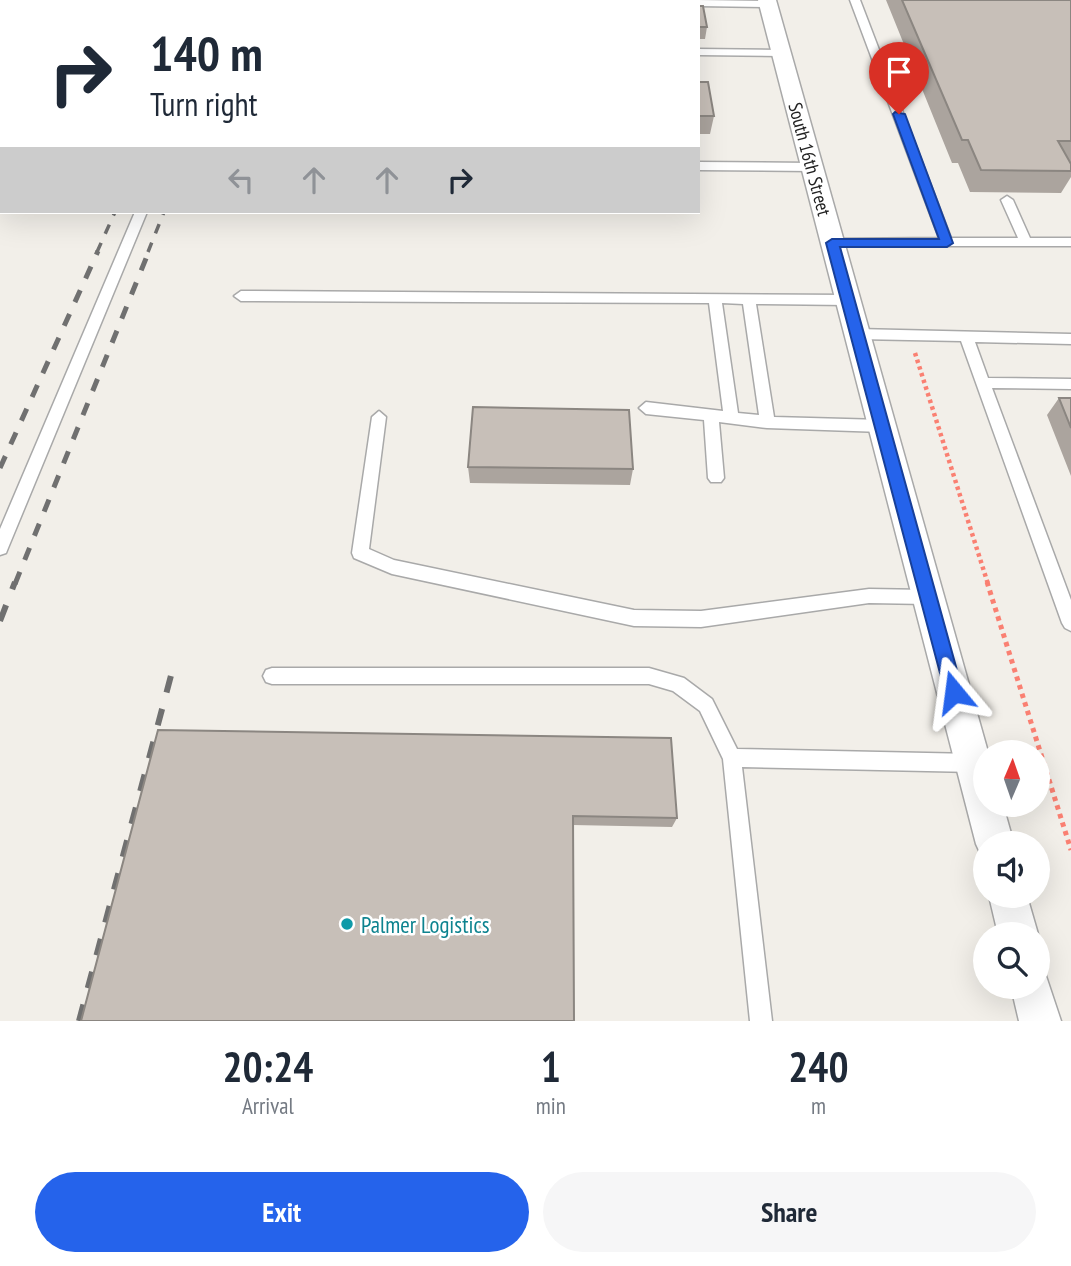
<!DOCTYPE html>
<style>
:root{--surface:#fff;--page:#f6f6f7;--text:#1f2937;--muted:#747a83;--accent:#2563eb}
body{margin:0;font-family:"PT Sans Narrow",sans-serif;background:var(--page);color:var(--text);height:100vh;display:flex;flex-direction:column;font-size:26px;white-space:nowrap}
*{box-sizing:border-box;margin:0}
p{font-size:23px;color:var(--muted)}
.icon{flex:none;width:38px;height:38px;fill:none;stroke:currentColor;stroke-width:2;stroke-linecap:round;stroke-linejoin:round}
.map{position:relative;height:1021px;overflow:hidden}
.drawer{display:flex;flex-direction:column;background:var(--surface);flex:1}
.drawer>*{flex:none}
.banner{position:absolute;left:0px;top:0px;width:700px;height:214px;box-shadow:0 7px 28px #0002;background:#fff;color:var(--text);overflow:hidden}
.needle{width:46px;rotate:2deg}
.buttons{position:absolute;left:973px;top:740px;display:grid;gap:14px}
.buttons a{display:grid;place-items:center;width:77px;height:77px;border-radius:50%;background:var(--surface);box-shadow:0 7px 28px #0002;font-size:35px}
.pin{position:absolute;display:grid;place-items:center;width:60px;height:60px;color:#fff;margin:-72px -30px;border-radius:50% 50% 50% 0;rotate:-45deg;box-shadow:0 0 7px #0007}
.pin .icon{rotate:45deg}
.me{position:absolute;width:77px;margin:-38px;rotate:344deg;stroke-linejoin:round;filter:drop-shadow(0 0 5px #0008)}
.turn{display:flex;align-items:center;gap:24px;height:147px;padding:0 35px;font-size:32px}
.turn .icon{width:91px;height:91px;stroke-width:2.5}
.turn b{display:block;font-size:49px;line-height:60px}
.lanes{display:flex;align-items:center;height:66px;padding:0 35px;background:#0003;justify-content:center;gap:35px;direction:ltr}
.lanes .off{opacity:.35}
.eta{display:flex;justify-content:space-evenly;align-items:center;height:119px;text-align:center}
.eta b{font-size:42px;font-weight:700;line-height:49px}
.action{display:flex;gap:14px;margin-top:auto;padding:14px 35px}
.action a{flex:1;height:80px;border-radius:42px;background:var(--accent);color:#fff;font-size:28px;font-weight:700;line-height:80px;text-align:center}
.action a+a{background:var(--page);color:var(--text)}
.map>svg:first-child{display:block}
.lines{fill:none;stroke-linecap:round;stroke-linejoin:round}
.service-casing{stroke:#a9a9a9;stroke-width:3}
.minor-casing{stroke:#a9a9a9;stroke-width:3}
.path-far1{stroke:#fa8072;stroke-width:4.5;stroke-dasharray:3.5 3.5;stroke-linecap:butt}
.path{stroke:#fa8072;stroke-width:5;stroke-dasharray:4.5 4.5;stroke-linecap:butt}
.service{fill:#fff;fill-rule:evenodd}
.minor{fill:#fff;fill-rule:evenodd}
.rail-far2{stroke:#707070;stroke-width:3.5;stroke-dasharray:10 10;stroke-linecap:butt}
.rail-far1{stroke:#707070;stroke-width:5;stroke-dasharray:13 13;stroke-linecap:butt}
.rail{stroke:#707070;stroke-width:6;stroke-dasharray:17 17;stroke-linecap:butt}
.wall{fill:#aba49e}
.building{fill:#c7bfb8;stroke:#8b8681;stroke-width:2}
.route{fill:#2563eb;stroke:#184099;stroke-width:2}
.culture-dot{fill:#0f9aa8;stroke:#fff;stroke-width:2.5}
.labels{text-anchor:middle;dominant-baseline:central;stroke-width:5;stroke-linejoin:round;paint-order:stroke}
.street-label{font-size:19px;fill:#222;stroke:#fff}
.near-culture-label{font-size:23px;fill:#0d838f;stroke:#fff;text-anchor:start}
</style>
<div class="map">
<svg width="1071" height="1021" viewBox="0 0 1071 1021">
<rect width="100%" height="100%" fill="#f2efe9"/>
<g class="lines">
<defs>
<path id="service" d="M225,0H235L224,2Z
M698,0L768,1L773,4L768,7L698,6V2H694Z
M850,0H860L951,238H1018L1001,200L1007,196L1013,200L1030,238H1071V246H828L826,243L832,239L939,238Z
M698,49L782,50L787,53L782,56L698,55Z
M698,162L812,163L818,167L812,171L698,170Z
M135,212H147L8,548L6,553L0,555V529Z
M241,291L848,295L855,300L848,305L756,304L774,417L882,420L889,426L882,432L767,428L719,422L724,478L721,482H711L708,478L704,420L646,414L639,408L646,402L723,411L709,303L241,301L234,296ZM722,303L743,304L759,415L738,413Z
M857,329L1071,334V344L975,342L988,378L1071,379V389L992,388L1071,600V631L1065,628L1062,623L961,341L857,339L850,334Z
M379,411L386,417L369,549L394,560L634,610L701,611L869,589L927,590L933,592L935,597L933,602L927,604L869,603L701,627L634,626L392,574L354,558L352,553L372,417Z
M272,668H649L684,678L712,699L737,749L974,754L981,756L983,763L981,770L974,772L742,767L772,1021H750L723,759L700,711L673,691L649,684H272L266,682L263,676L266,670Z"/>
<path id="minor" d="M758,0H776L988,752H985V805H1003L1014,844H985V859L982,857L976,844Z
M989,896H1027L1038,934H998Z
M1038,969L1045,973L1061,1021H1019L1011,987H1038Z"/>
</defs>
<use href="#service" class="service-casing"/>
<use href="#minor" class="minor-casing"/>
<path class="path-far1" d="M915,353L988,584"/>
<path class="path" d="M987,582L1071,850"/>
<use href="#service" class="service"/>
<use href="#minor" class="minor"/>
<path class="rail-far2" d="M97,252L115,212
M148,252L164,212"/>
<path class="rail-far1" d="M0,468L98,251
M15,584L149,251"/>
<path class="rail" d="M0,621L15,582
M79,1021L173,668"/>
</g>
<path class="wall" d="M886,0H1071V177L1061,193L970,192L958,163H952Z
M698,6L707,27L705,39H698Z
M698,82L714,116L710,134H698Z
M1059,398H1071V476L1047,415Z
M468,467L633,469L630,485L470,483Z
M158,730L677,818L672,827L573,825Z"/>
<path class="building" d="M902,0H1071V141H1058L1071,164V171L981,170L968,140H962Z
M698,6H703L707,27H698Z
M698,82H708L714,116H698Z
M1059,398H1071V428Z
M473,407L629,410L633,469L468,467Z
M158,730L671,738L677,818L573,816L574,1021H81Z"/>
<path class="route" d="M895,112L905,114L953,243L947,247H840L963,692L961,698L954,701L948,698L945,692L826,243L832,239H939L893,114Z"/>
<circle class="culture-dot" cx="347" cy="924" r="7"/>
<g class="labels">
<g class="street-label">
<text transform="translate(810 159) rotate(75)">South 16th Street</text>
</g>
<g class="near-culture-label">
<text x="361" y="924">Palmer Logistics</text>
</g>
</g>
</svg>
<div class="buttons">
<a><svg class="needle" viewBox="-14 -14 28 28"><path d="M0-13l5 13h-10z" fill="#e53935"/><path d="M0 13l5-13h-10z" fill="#747a83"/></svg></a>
<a><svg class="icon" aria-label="sound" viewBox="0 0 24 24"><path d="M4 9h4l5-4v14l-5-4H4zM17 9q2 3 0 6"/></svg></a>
<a><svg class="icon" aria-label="search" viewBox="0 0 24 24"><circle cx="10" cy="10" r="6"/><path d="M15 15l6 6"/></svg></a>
</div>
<div class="pin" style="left:899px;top:114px;background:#d93025"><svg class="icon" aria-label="arrive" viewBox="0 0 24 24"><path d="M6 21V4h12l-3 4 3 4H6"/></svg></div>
<svg class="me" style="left:954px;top:692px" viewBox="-20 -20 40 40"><path d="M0-17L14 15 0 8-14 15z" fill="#2563eb" stroke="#fff" stroke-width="4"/></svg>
<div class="banner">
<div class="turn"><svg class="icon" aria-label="right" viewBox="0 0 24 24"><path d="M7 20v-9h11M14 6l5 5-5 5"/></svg><div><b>140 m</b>Turn right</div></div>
<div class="lanes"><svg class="icon off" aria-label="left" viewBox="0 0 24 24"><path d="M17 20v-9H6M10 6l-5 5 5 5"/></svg><svg class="icon off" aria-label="ahead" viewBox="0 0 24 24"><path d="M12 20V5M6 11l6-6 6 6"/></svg><svg class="icon off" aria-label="ahead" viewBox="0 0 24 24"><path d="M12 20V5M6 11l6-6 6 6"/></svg><svg class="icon" aria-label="right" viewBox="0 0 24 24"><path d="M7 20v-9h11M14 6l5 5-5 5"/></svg></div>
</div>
</div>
<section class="drawer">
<div class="eta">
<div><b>20:24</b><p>Arrival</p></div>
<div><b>1</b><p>min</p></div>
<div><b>240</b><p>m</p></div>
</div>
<div class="action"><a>Exit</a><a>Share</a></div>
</section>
